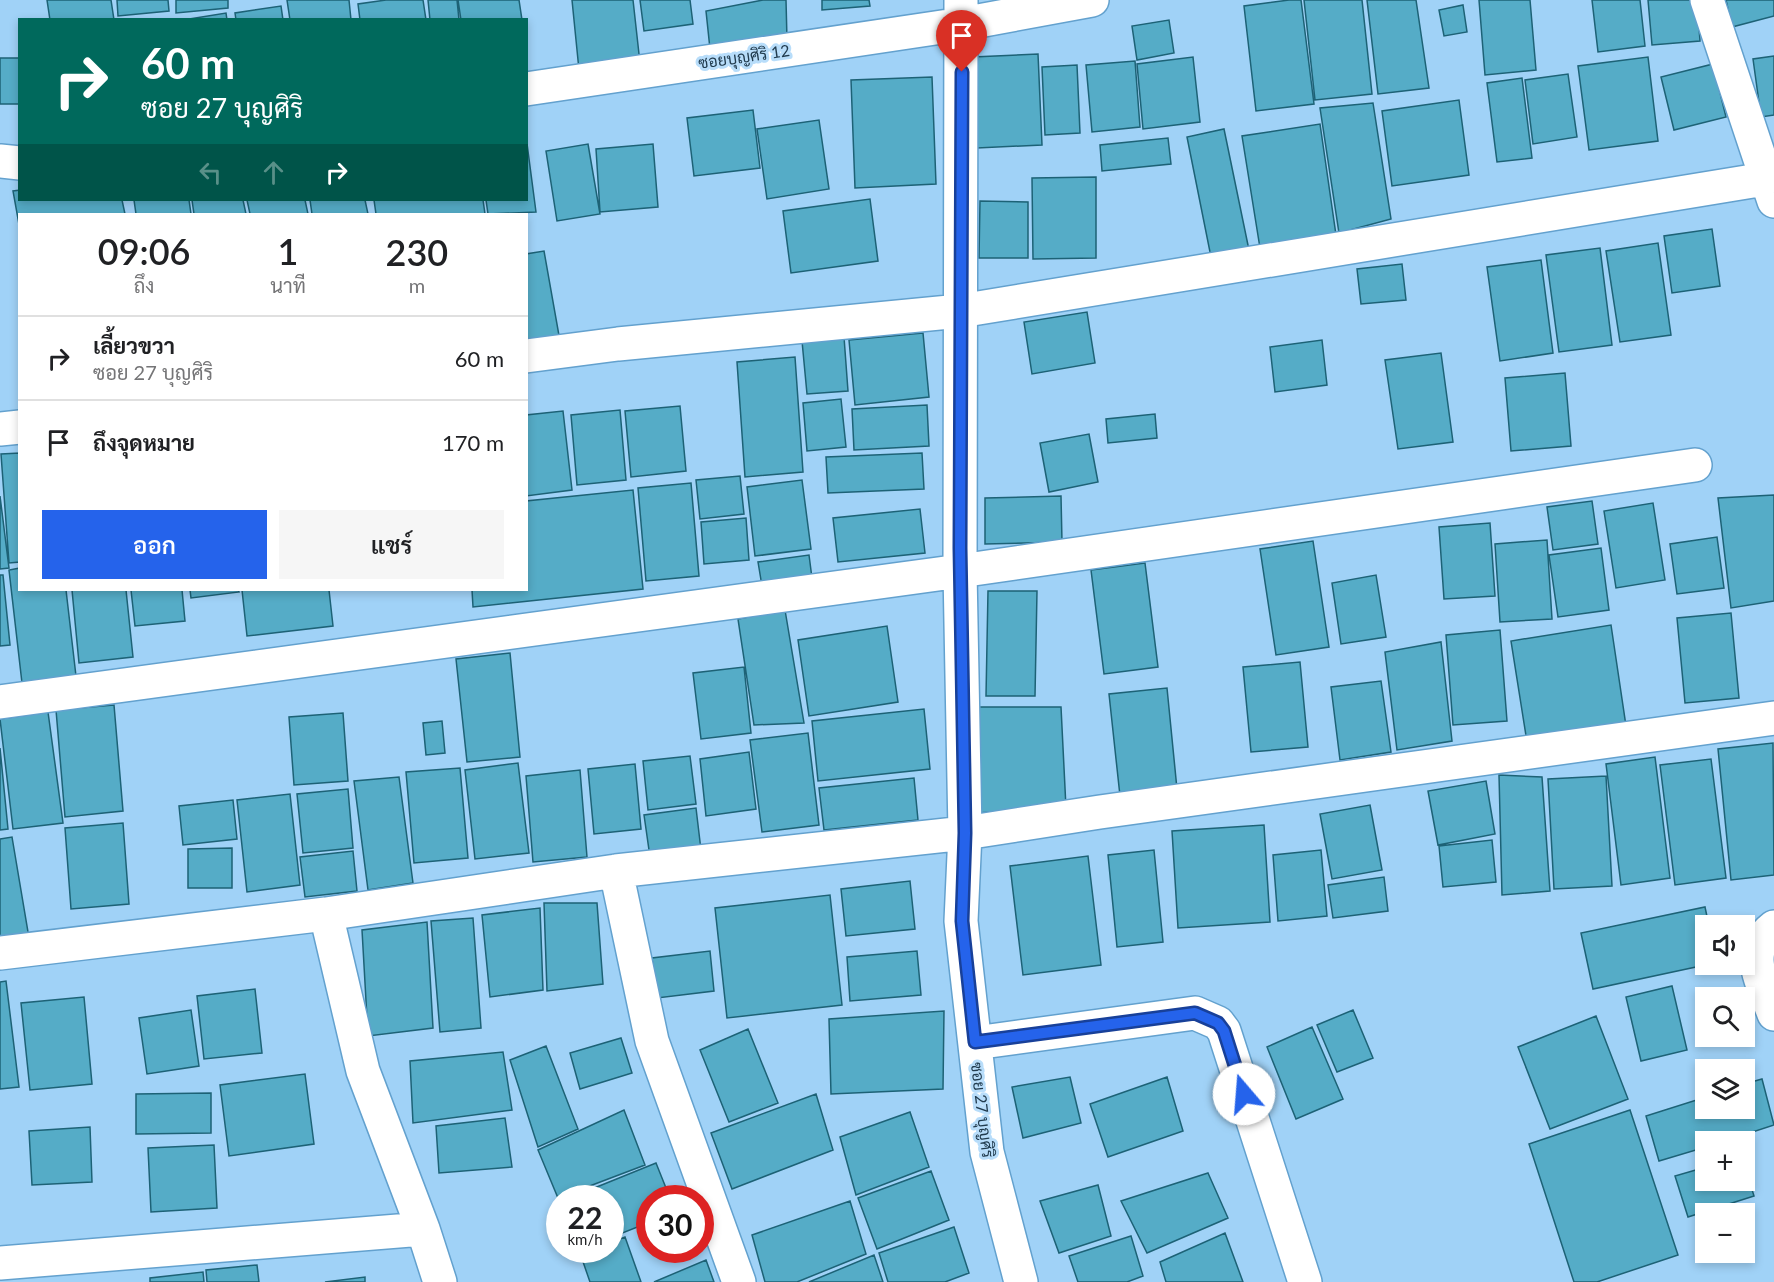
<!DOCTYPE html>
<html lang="th">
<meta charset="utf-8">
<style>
:root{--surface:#fff;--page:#f6f6f6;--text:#202124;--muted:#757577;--line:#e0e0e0;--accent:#2563eb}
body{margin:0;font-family:Lato,Sarabun,sans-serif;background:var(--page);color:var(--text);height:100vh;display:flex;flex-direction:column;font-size:22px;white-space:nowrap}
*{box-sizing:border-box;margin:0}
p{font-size:20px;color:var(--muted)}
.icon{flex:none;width:33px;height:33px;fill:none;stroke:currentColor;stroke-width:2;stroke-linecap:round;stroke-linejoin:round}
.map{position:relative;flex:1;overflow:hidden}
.panel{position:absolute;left:18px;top:213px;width:510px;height:378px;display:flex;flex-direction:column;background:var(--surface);border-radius:0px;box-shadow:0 3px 9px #0003}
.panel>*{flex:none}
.hud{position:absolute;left:18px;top:18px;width:510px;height:183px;border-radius:0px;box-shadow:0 3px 9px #0003;background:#00695c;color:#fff;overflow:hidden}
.controls{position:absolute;left:1695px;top:915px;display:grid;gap:12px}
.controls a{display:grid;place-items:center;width:60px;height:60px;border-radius:0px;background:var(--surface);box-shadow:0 3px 9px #0003;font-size:30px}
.speed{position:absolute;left:546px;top:1185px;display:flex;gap:12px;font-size:30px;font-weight:700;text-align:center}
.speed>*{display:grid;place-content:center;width:78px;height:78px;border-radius:50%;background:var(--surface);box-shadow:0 3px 9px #0003;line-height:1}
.speed small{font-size:15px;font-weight:400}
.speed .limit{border:9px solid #d22;background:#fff;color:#111}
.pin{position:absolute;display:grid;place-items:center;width:51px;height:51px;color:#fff;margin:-62px -26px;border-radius:50% 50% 50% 0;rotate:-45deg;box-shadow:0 0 6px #0007}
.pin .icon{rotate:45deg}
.me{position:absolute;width:66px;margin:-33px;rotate:342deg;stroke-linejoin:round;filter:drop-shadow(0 0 4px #0008)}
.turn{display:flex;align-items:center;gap:21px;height:126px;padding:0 24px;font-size:27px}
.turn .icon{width:78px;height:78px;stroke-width:2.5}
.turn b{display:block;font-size:42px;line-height:51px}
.lanes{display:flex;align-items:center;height:57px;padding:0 24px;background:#0003;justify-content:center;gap:30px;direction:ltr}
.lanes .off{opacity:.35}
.eta{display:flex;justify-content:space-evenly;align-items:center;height:102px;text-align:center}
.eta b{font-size:36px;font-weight:600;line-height:42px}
.primary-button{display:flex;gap:12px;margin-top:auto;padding:12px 24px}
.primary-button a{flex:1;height:69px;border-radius:0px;background:var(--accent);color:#fff;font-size:24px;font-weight:600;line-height:69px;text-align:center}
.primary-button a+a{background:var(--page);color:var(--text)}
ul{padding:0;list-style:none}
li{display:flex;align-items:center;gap:18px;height:84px;padding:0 24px;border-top:2px solid var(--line)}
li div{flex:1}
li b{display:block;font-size:22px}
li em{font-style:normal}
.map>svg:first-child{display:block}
.building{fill:#55acc7;stroke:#1d6276;stroke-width:1.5}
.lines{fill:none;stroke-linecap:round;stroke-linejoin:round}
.minor-casing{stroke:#63a1ce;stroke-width:36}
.minor{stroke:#fff;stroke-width:33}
.route-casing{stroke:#184099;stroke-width:15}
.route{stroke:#2563eb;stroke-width:10}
.labels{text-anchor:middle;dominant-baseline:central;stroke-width:6;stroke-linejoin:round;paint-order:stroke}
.street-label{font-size:16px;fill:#213b4e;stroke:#b8ddfa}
</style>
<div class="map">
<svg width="1774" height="1282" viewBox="0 0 1774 1282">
<rect width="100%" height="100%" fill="#a0d2f7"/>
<path class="building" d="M47,0H111L114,20H50Z
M117,0H168L169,11L118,16Z
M176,0H228V8L176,13Z
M287,0H349L351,20H290Z
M386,0H423L426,20H360L358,4Z
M428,0H457L459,20H430Z
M458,0H519L522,20H461Z
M572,0H633L640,63L579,70Z
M640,0H690L693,24L644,31Z
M763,0H786L787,40L710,49L706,11Z
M822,0H869L870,6L822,10Z
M1289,0H1301L1314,104L1256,111L1244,6Z
M1304,0H1362L1372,94L1315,100Z
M1367,0H1416L1429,88L1378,94Z
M1479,0H1530L1536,70L1485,75Z
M1592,0H1640L1645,46L1598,52Z
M1648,0H1697L1700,41L1652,45Z
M1726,0H1774V16L1732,27Z
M1463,5L1467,32L1444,36L1439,10Z
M281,6L283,20H236L235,13Z
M226,13L227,20H183Z
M1169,20L1174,53L1137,60L1132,26Z
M1038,54L1042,145L977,148L973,57Z
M1774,56V115L1761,117L1753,59Z
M1193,57L1200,122L1143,129L1137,64Z
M1648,57L1658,141L1589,150L1578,66Z
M0,58H20V104H0Z
M1135,61L1140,127L1092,132L1086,65Z
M1713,64L1726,117L1674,130L1661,77Z
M1077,65L1080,133L1045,135L1042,67Z
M1568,74L1577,137L1533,144L1525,80Z
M932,77L936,184L855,188L851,80Z
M1522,78L1532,158L1497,162L1487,83Z
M1459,100L1469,175L1392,186L1382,111Z
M1373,103L1391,219L1339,233L1320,108Z
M753,110L760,168L694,176L687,118Z
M819,120L829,189L767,199L757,129Z
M1320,124L1336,235L1260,248L1242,136Z
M1224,129L1249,250L1211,257L1187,137Z
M526,136L536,212L488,214L486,200H526Z
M1168,138L1171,164L1102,171L1100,145Z
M588,144L600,214L557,221L546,151Z
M653,144L658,207L600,212L596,149Z
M1096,177V258L1033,259L1032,178Z
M20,190V200H122L125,214H20V230L13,191Z
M870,199L878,261L791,273L783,211Z
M134,200H189L191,214H136Z
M192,200H243L246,214H194Z
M247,200H305L308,214H250Z
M310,200H365L368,214H312Z
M374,200H483L485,214H376Z
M980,201L1028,202V258H979Z
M1712,229L1720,286L1672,293L1664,236Z
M1658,243L1671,335L1620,342L1606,251Z
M1600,248L1612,345L1559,352L1546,255Z
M544,251L560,341L526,346V254Z
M1541,260L1553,353L1500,361L1487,267Z
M1402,264L1406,300L1361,304L1357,269Z
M1087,312L1095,363L1032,374L1024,322Z
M923,333L929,397L855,405L849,340Z
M844,337L848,391L807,394L802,341Z
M1322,340L1327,385L1275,392L1270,347Z
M1441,353L1453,442L1398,449L1385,360Z
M795,357L803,472L745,477L737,362Z
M1565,373L1571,446L1511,451L1505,378Z
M841,399L846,447L807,451L803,403Z
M927,405L929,446L854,450L852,409Z
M680,406L686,471L631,477L625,411Z
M620,410L626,480L577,485L571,415Z
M563,411L572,490L526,496V415Z
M1155,414L1157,438L1108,443L1106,419Z
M1089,434L1098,482L1049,492L1040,443Z
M20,453V562L9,563L1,454Z
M922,453L924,489L828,493L826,457Z
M740,476L744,514L700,519L696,480Z
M802,480L811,549L755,556L747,487Z
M691,483L699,576L646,581L638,488Z
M633,490L643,589L473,607L472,590H526V501Z
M1774,495V601L1731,608L1718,498Z
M0,496L9,568L0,569Z
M1061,496L1062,542L985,544V498Z
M1592,501L1598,544L1553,550L1547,507Z
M1653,503L1665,580L1616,588L1604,511Z
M920,509L925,553L838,562L833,518Z
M746,518L749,560L704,564L701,522Z
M1490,523L1495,596L1444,599L1439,527Z
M1717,537L1724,588L1677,594L1670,544Z
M1547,540L1552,619L1500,622L1495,544Z
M1313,541L1329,647L1276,655L1260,549Z
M1601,548L1609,610L1558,617L1549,555Z
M809,555L812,578L762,586L758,562Z
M1145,563L1158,667L1104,674L1091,570Z
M20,568V590H66L76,676L22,683L9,570Z
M0,575H3L10,645L0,646Z
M1376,575L1386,637L1341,644L1332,583Z
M72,590H126L133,657L79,663Z
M131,590H182L185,621L135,626Z
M190,590H238L239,592L191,598Z
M242,590H329L333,626L247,636Z
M988,591H1037L1035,696H986Z
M785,610L804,723L754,725L738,619Z
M1731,613L1739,698L1685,703L1677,618Z
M1611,625L1626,726L1527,742L1511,641Z
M887,626L898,702L809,716L798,640Z
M1500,630L1507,721L1453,725L1446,635Z
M1441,642L1452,741L1397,750L1385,652Z
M510,653L520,757L467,762L456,659Z
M1300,662L1308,747L1251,752L1243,667Z
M744,667L751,733L701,739L693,673Z
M1381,681L1391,752L1340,760L1331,687Z
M1167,688L1177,789L1120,796L1109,694Z
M114,705L123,811L65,817L56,710Z
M978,707H1061L1066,808L976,813Z
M924,709L930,769L818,781L812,721Z
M48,712L63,823L13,829L0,719Z
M343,713L348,781L294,785L289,717Z
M442,721L445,753L426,755L423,723Z
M808,733L819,825L762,832L750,740Z
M1773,743L1774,875L1731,880L1718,749Z
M0,748L8,829L0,830Z
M749,752L756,809L706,816L700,759Z
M690,756L696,804L648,810L643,761Z
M1655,757L1670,878L1621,885L1606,764Z
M1711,759L1726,878L1675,885L1660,765Z
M518,763L529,853L475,859L465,770Z
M635,764L641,829L594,834L588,769Z
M460,768L468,858L414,863L406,772Z
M580,770L587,857L533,862L526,776Z
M1499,775L1542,777L1550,891L1502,895Z
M1606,776L1612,886L1554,889L1548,779Z
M399,777L413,883L368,890L354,781Z
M914,778L918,820L824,830L819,788Z
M1486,781L1495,834L1438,845L1428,791Z
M348,789L353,848L303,853L297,794Z
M290,794L300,885L247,892L237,800Z
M233,800L237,839L183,845L179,806Z
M1370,805L1382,870L1332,879L1320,814Z
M696,808L701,850L650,857L644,815Z
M123,823L129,904L71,909L65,828Z
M1264,825L1270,922L1178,928L1172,831Z
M12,837L29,938L0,943V839Z
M1492,840L1496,882L1443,887L1439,846Z
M232,848V888H188V849Z
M1154,850L1163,942L1117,947L1108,855Z
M1321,850L1327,916L1278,921L1273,855Z
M353,851L357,891L305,897L300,857Z
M1088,856L1101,965L1023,975L1010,866Z
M1384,877L1388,911L1333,918L1328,885Z
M910,881L915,929L846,936L841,889Z
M830,895L842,1005L727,1018L715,908Z
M544,903H597L603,984L547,991Z
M1705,907L1709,926H1706V964H1710L1593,989L1581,933Z
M540,908L543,990L490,997L482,915Z
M473,918L481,1028L440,1032L431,921Z
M427,922L433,1028L368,1036L362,930Z
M710,951L714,991L657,998L652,958Z
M917,951L921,995L850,1001L847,957Z
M6,981L19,1087L0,1089V982Z
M1672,986L1687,1050L1641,1061L1626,997Z
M255,989L262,1053L204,1059L197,996Z
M84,997L92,1084L30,1090L21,1003Z
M191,1010L199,1066L147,1074L139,1018Z
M1353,1010L1373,1058L1337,1072L1317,1025Z
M944,1011L943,1089L831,1094L829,1019Z
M1596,1016L1628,1099L1550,1129L1518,1047Z
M1312,1027L1343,1099L1296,1119L1267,1047Z
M748,1029L778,1103L729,1122L700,1050Z
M621,1038L632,1073L580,1089L570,1053Z
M546,1046L578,1129L538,1147L510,1060Z
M503,1052L512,1110L413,1123L410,1061Z
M305,1074L314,1144L229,1156L220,1085Z
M1070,1077L1081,1123L1023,1138L1012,1087Z
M1167,1077L1183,1131L1108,1157L1090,1104Z
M1762,1079L1774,1125L1722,1142H1706V1147L1659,1161L1646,1116L1706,1097V1108H1744V1084Z
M211,1093V1133L136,1134V1094Z
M816,1094L833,1150L732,1189L711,1133Z
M624,1110L645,1165L558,1198L538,1150Z
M1630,1110L1678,1255L1597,1282H1574L1529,1144Z
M910,1112L929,1167L856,1195L840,1137Z
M505,1118L512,1167L439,1173L436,1126Z
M90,1127L92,1182L32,1185L29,1131Z
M214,1145L217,1208L151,1212L148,1148Z
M656,1163L670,1198H650V1222L610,1238V1198H584L582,1193Z
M1744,1164L1754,1196L1688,1217L1675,1176L1706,1167V1180H1744Z
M931,1171L949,1220L877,1249L858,1198Z
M1208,1173L1228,1218L1147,1253L1121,1201Z
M1098,1185L1111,1236L1059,1253L1040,1201Z
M850,1201L866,1254L797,1282H765L752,1235Z
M954,1227L969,1273L945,1282H888L879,1253Z
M1225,1233L1243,1282H1166L1160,1262Z
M1131,1236L1143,1276L1127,1282H1078L1069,1256Z
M625,1237L641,1282H590L581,1256L595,1250H610V1243Z
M874,1255L883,1282H809Z
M706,1260L714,1282H654Z
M257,1265L259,1282H207L206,1270Z
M203,1272L204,1282H150V1278Z
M365,1277V1282H325Z"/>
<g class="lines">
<defs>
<path id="minor" d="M961,0L960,571L965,833L961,921L987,1152L1021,1282
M1707,0L1774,201
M526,89L962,24L1092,0
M0,161L20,163
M526,356L618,344L960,311L1765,179
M0,429L20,427
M0,702L960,571L1695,465
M616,871L652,1041L739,1282
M326,914L363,1071L423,1229L440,1282
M1774,927C1742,952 1763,983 1774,1014
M0,953L326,914L616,871L965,833L1100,812L1774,718
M975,1043L1195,1013L1218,1023L1224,1031L1305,1282
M0,1263L423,1229"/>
</defs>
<use href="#minor" class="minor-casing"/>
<use href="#minor" class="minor"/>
</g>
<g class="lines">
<defs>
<path id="route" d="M962,72L960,548L965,833L962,921L975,1042L1195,1013L1218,1023L1224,1031L1244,1094"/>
</defs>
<use href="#route" class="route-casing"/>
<use href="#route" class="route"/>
</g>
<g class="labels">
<g class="street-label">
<text transform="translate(744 56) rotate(-8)">ซอยบุญศิริ 12</text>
<text transform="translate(983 1110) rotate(83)">ซอย 27 บุญศิริ</text>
</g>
</g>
</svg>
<div class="controls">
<a><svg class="icon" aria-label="sound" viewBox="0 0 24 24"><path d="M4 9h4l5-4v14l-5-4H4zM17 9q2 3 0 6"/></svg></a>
<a><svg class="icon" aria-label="search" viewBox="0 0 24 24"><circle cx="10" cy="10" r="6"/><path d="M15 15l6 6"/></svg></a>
<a><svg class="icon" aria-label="layers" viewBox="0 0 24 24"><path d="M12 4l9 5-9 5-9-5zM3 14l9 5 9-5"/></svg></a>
<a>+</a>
<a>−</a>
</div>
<div class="speed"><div>22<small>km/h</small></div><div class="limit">30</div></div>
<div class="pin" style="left:962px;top:72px;background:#d93025"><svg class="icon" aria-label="arrive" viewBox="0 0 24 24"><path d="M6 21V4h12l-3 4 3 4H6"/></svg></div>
<svg class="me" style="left:1244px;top:1094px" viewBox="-20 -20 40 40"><circle r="19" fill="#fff"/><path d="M0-13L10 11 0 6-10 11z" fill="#2563eb"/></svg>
<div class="hud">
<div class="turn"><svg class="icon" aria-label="right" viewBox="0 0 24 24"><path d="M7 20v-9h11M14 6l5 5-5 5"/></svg><div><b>60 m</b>ซอย 27 บุญศิริ</div></div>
<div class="lanes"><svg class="icon off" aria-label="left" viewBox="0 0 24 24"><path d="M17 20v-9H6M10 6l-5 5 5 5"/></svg><svg class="icon off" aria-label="ahead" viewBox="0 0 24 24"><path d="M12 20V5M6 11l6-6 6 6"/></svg><svg class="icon" aria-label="right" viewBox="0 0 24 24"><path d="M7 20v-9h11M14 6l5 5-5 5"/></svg></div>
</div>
<section class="panel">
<div class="eta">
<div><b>09:06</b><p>ถึง</p></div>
<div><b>1</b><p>นาที</p></div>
<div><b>230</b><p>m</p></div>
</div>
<ul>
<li><svg class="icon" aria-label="right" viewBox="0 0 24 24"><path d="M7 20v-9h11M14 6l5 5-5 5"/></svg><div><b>เลี้ยวขวา</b><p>ซอย 27 บุญศิริ</p></div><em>60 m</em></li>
<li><svg class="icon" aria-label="arrive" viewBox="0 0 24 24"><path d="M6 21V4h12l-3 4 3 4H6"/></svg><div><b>ถึงจุดหมาย</b></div><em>170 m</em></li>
</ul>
<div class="primary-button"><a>ออก</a><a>แชร์</a></div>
</section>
</div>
